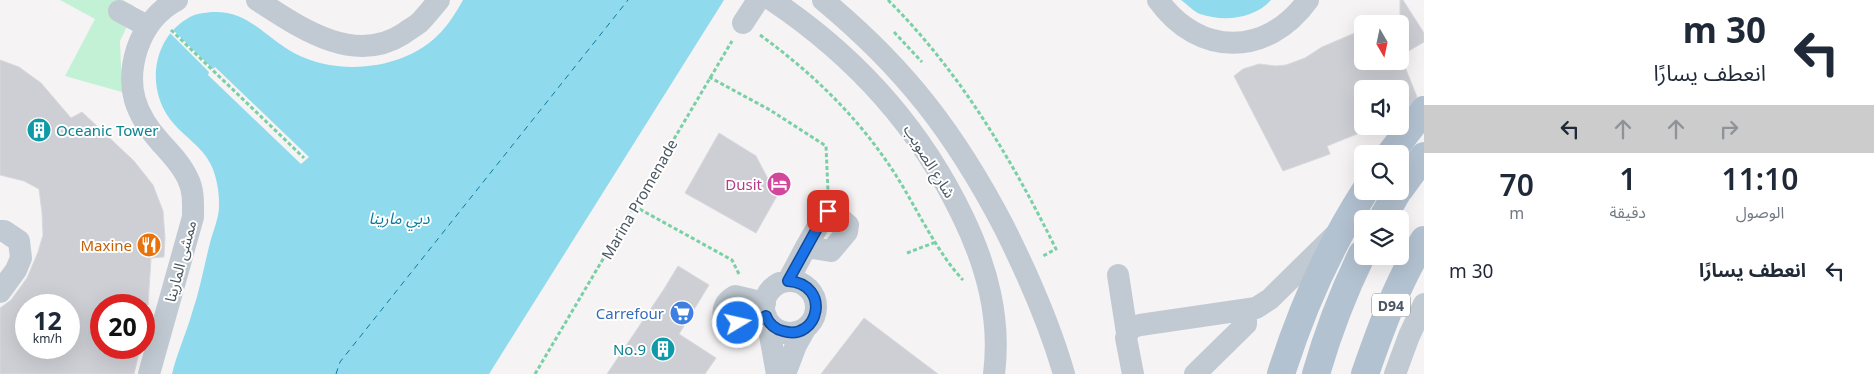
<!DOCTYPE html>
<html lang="ar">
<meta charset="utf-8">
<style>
:root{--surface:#fff;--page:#f2f2f3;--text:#1f2937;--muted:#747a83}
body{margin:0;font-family:"Noto Sans","Noto Sans Arabic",sans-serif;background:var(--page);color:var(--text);direction:rtl;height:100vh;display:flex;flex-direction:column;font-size:19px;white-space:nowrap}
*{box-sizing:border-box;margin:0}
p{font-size:16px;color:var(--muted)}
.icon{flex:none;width:28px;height:28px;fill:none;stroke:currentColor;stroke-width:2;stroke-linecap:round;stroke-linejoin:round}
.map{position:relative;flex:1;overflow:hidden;direction:ltr}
.panel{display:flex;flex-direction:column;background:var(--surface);width:450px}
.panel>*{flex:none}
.banner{background:#fff;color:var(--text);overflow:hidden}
.needle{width:32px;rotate:171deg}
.controls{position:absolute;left:1354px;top:15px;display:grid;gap:10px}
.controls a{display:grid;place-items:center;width:55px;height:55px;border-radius:8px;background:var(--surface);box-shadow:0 5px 20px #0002;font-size:25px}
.speed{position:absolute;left:15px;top:294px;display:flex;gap:10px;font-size:25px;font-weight:700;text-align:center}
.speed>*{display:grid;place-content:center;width:65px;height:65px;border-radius:50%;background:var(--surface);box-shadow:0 5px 20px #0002;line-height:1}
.speed small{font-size:12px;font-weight:400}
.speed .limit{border:8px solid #d22;background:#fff;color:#111}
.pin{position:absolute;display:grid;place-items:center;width:42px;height:42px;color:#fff;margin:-21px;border-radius:10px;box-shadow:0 2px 8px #0006}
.me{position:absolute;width:55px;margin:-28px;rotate:81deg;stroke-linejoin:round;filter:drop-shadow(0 0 4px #0008)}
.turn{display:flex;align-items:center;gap:18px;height:105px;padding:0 25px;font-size:22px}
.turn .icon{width:65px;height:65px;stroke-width:2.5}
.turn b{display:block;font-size:35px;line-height:42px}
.lanes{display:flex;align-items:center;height:48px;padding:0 25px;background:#0003;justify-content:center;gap:25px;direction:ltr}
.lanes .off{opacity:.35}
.eta{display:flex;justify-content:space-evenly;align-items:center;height:85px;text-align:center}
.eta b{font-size:30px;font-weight:600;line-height:35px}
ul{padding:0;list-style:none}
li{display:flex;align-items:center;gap:15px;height:65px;padding:0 25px}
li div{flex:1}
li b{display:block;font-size:19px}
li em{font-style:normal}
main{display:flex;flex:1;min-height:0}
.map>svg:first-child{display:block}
.green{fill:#c3f1d5}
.water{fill:#90daee}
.pier{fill:#f5f3f3}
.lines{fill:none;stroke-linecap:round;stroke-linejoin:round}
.ferry{stroke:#0c7c9b;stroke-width:1;stroke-dasharray:6 5;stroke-linecap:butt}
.building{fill:#cdcfd5;stroke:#d7d9de;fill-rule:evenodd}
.path{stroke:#7ad0a6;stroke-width:3;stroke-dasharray:4 2.5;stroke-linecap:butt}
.minor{stroke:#c1cad2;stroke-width:22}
.major{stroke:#b3c2d1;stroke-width:28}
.route-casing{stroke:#114b97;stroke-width:12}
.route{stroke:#1a73e8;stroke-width:9}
.labels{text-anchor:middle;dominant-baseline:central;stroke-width:4;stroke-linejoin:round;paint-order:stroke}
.shield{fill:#fff;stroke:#808990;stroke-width:1}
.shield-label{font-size:14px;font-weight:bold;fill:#4a5661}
.culture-label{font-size:15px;fill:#0d838f;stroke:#fff;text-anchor:start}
.street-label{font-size:15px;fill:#4a5661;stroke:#fff}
.hotel-label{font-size:15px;fill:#b23c85;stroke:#fff;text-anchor:end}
.food-label{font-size:15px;fill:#c56008;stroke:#fff;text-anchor:end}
.shop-label{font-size:15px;fill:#366cbe;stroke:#fff;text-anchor:end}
.water-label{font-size:16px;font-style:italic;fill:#0c7c9b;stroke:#fff}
</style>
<main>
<section class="panel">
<div class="banner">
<div class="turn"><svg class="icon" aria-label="left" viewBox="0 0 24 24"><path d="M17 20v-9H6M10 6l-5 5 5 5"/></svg><div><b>30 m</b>انعطف يسارًا</div></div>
<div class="lanes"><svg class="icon" aria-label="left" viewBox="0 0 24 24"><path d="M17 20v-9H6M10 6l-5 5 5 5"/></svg><svg class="icon off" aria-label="ahead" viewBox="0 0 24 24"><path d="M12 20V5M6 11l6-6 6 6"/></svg><svg class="icon off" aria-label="ahead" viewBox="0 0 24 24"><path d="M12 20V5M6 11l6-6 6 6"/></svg><svg class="icon off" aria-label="right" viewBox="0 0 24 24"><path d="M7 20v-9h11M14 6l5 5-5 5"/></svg></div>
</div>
<div class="eta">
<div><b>11:10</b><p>الوصول</p></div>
<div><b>1</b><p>دقيقة</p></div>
<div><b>70</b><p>m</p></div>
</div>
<ul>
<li><svg class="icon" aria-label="left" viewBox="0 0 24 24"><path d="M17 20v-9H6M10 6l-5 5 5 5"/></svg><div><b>انعطف يسارًا</b></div><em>30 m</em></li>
</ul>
</section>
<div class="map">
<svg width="1424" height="374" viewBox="0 0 1424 374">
<rect width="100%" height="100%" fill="#f5f3f3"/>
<path class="green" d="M60,0H123L134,6L129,22L120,41L122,92L65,76L95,19Z"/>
<path class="water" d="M463,0H724L489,374H172C177,353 186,334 192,313C200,290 204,266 210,243C213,231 220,216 219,203C219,190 216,174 210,163C202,147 185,137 174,124C145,92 151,38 190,17C197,13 204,13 212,12C248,10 265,37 294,53C339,77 407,70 442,31C450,22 457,11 463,0Z
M1181,0H1271C1254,19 1224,22 1200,14C1194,12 1187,4 1181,0Z"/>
<path class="pier" d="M173,30L213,69L215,67L309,157L301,164L208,75L209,72L170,33Z"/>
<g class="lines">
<path class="ferry" d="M336,374L340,362L628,0"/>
</g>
<path class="building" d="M1400,0H1403L1424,33V42L1400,56Z
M1362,30V61H1400L1401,57L1417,97L1400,116V89H1362V132L1327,146L1330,154L1283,171L1234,76L1243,69L1259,64L1276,66L1286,65L1305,58L1322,47Z
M0,60L19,67L41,83L71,118L82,112L134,161L153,185L163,211L165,238L164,257L151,258L148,305H101V348H140L134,374H0V308L11,300L27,278L38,252L43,235L42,213L39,189L24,181L0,175ZM26,305H69V348H26Z
M719,133L756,156L777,196L756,233L685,193Z
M678,266L709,285L679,334L716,358L705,374H607L664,289Z
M864,318L938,374H821Z"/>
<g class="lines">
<path class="path" d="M888,0C960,72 1011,158 1056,249L1043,256
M171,30L304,158
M894,32L922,62
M760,35C814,74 861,120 897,177C917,209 938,254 963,280
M709,77L770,110L826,146L828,191
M634,206L732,260L739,274
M907,253L936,242
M535,374L732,41"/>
<path class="minor" d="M257,0C299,27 353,66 403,34C408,30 414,27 419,23C426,16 432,8 439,0
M772,0C854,55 920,127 963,217C987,267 1001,318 994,374
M823,0C905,68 955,133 1004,227C1028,275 1049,322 1064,374
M1158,0C1199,57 1267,57 1308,0
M119,11L147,26
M743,23L758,0
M0,231H4L19,241L21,258L16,270L0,292
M1118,275L1127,333
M788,281L806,247L831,251L847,232L848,225L833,212H826L806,247
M764 307a26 26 0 1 1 52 0a26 26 0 1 1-52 0Z
M765,303L735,296C725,302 722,308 724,319C745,325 747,329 766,316
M767,319L777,374
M149,374L193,217C193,204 194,191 188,179C182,165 171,154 161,143C135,114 125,87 137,49C144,28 158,10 177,0
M785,374L796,345L805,329
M1133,374L1126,338L1130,328L1140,325L1256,308L1270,299L1334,236
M1195,374L1246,324V316L1239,311
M1395,374L1409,336L1424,304"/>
<path class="major" d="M1390,154L1424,110
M1400,189L1424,156
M1382,219L1398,191
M1281,374C1301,311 1329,247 1365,191
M1316,374C1328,332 1343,293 1362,254
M1365,374C1381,328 1398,281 1424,240"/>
</g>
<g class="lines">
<defs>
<path id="route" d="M738,323C751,327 755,323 766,316C769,324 775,329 783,331C819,342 832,284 788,281L825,214L828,211"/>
</defs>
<use href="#route" class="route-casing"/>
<use href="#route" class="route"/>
</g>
<defs>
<symbol id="building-disc" viewBox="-11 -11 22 22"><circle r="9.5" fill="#0f9aa8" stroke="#fff"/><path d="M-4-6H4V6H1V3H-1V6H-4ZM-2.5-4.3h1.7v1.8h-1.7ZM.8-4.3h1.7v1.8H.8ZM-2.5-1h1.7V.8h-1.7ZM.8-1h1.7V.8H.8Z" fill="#fff"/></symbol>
<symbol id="hotel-disc" viewBox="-11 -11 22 22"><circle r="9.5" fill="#d1479c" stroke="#fff"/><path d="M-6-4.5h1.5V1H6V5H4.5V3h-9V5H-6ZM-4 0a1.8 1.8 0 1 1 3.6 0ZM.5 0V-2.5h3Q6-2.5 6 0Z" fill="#fff"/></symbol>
<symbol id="restaurant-disc" viewBox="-11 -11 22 22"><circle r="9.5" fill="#e8710a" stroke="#fff"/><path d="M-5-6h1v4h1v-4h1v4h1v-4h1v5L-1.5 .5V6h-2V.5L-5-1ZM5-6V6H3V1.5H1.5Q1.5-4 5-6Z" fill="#fff"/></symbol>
<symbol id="supermarket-disc" viewBox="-11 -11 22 22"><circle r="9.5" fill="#3f7fe0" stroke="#fff"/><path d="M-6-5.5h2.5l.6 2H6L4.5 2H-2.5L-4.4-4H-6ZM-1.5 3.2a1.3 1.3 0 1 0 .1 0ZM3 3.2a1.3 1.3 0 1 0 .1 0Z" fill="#fff"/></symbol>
</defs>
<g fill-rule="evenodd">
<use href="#building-disc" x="25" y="116" width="28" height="28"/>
<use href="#hotel-disc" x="765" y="170" width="28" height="28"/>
<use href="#restaurant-disc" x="135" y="231" width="28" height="28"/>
<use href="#supermarket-disc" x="668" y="299" width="28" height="28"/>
<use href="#building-disc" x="649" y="335" width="28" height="28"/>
</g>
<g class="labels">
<rect class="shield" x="1372" y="293.5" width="38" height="23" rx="4"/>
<g class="shield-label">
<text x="1391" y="305">D94</text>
</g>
<g class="culture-label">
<text x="56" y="130">Oceanic Tower</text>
<text x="646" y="349" text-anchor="end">No.9</text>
</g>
<g class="street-label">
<text transform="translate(930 161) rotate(58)">شارع الصويب</text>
<text transform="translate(639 199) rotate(-60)">Marina Promenade</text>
<text transform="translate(180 261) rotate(-75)">ممشى المارينا</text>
</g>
<g class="hotel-label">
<text x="762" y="184">Dusit</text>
</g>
<g class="food-label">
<text x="132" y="245">Maxine</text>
</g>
<g class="shop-label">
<text x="664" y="313">Carrefour</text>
</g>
<g class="water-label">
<text x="399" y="218">دبي مارينا</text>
</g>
</g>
</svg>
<div class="controls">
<a><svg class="needle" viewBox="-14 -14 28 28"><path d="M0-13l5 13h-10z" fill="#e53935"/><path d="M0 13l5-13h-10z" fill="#747a83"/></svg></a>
<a><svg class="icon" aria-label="sound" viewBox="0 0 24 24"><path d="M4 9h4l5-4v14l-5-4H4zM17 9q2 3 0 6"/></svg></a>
<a><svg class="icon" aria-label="search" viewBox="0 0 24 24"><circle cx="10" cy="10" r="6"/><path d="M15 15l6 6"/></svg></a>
<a><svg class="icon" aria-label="layers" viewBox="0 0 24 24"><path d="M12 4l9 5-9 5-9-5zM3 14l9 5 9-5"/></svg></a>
</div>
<div class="speed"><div>12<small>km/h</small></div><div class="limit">20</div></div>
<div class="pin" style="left:828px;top:211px;background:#d93025"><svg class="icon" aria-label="arrive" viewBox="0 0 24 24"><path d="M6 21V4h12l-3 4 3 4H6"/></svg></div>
<svg class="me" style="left:738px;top:323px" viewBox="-20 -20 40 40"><circle r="17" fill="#1a73e8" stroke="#fff" stroke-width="3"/><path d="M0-11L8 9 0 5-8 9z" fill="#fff"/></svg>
</div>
</main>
